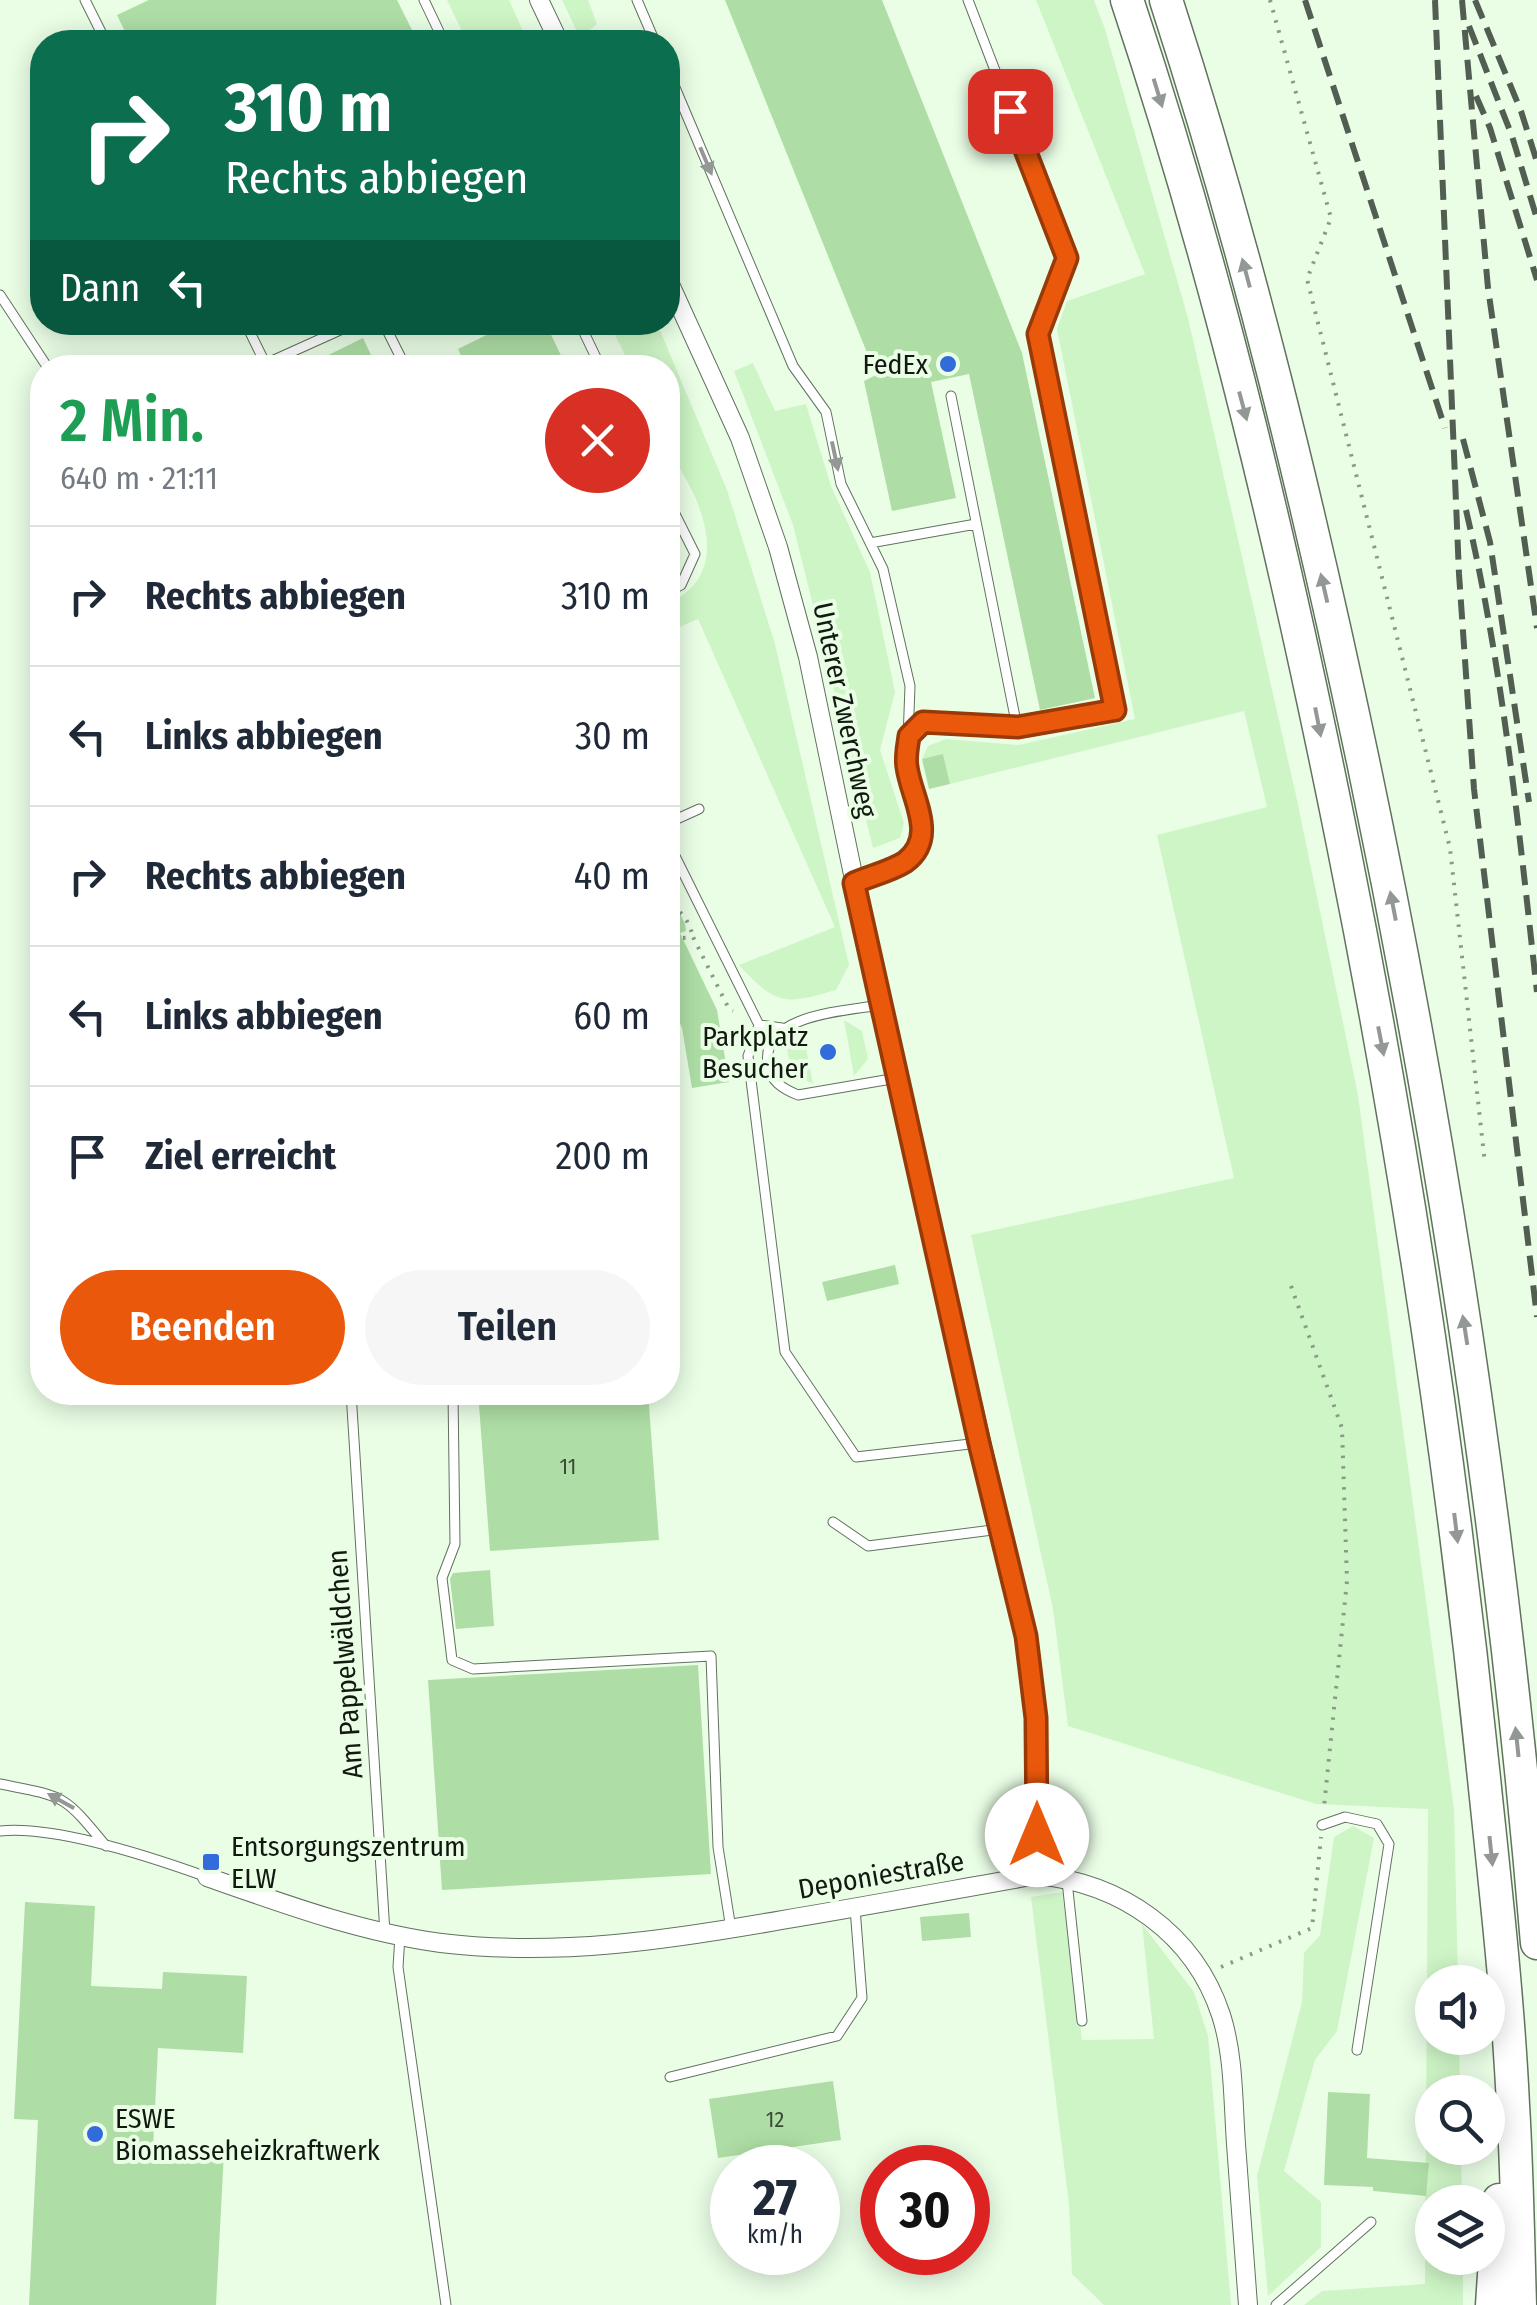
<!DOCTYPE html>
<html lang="de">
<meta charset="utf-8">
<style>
:root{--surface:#fff;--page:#f6f6f7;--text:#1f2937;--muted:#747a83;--line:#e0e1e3;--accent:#ea580c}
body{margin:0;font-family:"Fira Sans Condensed",sans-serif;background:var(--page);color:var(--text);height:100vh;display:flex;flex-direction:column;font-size:38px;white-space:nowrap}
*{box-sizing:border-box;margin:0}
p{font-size:32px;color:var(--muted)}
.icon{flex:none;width:55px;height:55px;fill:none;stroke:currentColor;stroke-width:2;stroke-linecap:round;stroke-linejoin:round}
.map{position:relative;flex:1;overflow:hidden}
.sheet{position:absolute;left:30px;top:355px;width:650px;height:1050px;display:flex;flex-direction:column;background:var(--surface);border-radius:40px;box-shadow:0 5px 25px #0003}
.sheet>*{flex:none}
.top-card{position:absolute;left:30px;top:30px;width:650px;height:305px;border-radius:40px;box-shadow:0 5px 25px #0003;background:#0b6e4f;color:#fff;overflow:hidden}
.tools{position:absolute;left:1415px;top:1965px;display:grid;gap:20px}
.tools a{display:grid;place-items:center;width:90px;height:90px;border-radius:50%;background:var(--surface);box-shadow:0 5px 25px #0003;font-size:50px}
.speed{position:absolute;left:710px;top:2145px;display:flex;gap:20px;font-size:50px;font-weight:700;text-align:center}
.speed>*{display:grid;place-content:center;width:130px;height:130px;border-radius:50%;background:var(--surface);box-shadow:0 5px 25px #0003;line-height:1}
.speed small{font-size:25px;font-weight:400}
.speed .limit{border:15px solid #d22;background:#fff;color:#111}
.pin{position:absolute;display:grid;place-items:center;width:85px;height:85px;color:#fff;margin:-42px;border-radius:20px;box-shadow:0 5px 15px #0006}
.me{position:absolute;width:110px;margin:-55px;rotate:0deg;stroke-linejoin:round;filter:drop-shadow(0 0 8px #0008)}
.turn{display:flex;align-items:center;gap:35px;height:210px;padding:0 30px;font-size:45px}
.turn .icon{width:130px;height:130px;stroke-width:2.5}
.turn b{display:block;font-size:70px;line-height:85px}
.then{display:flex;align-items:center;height:95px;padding:0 30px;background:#0003;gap:20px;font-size:38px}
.round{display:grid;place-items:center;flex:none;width:105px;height:105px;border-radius:52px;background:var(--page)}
.overview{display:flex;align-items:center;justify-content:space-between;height:170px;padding:0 30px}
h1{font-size:60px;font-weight:600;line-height:75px;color:#1e9e55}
.primary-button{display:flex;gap:20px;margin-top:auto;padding:20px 30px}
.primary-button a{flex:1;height:115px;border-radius:60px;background:var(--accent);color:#fff;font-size:40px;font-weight:600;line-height:115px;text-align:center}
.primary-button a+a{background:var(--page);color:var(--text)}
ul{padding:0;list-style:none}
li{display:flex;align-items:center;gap:30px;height:140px;padding:0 30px;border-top:2px solid var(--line)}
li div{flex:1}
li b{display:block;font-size:38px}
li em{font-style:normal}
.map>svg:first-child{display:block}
.green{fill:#cef5c6}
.building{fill:#aedea5}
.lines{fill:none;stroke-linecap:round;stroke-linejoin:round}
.lane-casing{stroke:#61725e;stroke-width:11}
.street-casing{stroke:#61725e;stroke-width:20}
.highway-casing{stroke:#61725e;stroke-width:35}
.path{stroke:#8a9988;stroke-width:4;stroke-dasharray:2.5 8;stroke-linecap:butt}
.lane{stroke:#fff;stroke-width:9}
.street{stroke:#fff;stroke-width:18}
.highway{stroke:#fff;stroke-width:32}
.rail{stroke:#535e52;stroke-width:6;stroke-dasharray:20 10;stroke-linecap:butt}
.oneway{fill:#949894}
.route-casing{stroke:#983908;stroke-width:25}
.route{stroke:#ea580c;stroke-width:18}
.poi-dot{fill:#326cda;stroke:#eafee6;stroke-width:4}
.labels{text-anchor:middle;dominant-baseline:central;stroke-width:8;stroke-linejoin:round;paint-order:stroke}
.number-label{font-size:22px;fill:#394a36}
.poi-label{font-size:28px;fill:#121911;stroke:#eafee6;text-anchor:end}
.street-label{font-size:28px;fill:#121911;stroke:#eafee6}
</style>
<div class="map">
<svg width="1537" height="2305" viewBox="0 0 1537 2305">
<rect width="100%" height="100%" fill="#eafee6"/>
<path class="green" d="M447,0H509L528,42H467Z
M562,0H588L597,24L580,38Z
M1036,0H1094L1105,29L1188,318L1297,800L1358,1095L1454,1809L1458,1982H1432V2038H1459L1460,2092H1432V2148H1461L1462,2202H1432V2258H1463V2305H1304L1322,2291L1425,2284L1428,1809L1316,1804L1068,1726L1053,1609L971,1235L1234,1178L1157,835L1267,807L1244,711L950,784L943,755L922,759L928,746L946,739L1019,745L1135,719L1057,329L1067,301L1145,274Z
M609,323H657L727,490L775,644L849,965L836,990C784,1005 777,1006 739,965L835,927L698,619L668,632V604C710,584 714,549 699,507C692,485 676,466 669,444C662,423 668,391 668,368L631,367Z
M753,363L775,411L806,404L831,486L870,572L895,692L880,750L904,823L900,838L873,848L793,525L734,371Z
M844,1020L862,1031L868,1059L854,1076Z
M802,1028L813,1084L792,1073L786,1045Z
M1353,1826L1374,1838L1337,2031L1315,2060L1284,2171L1321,2202V2247L1268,2296L1257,2176L1302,2002L1304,1953L1320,1935L1334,1837Z
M1062,1892L1082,2040L1154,2039L1142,1924L1194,1992L1208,2036L1231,2305H1104L1072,2274L1069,2205L1031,1897Z"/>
<path class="building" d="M149,0H397L418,42H130L117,15Z
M725,0H882L1022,353L1095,698L1040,710L969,374L931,382L956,498L892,511L864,381L876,375Z
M513,322H545L567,368H467L458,349Z
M363,338L371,355L345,368H302Z
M943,754L950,784L929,789L922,759Z
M668,888L685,924L686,931L680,933L717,1010L729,1082L692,1088L682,1028L668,998Z
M895,1265L899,1284L827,1301L822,1282Z
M478,1392H648L659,1540L490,1551Z
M490,1570L494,1626L456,1629L450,1579L453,1573Z
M698,1665L711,1874L442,1890L428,1680Z
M25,1902L95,1906L91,1986L162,1989L163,1972L247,1976L243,2053L158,2048L153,2149L224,2152L216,2305H29L38,2120L14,2119Z
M969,1913L971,1937L922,1941L920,1917Z
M833,2081L841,2140L718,2158L709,2099Z
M1328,2092L1370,2094L1367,2158L1429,2163L1426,2196L1373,2191V2187L1324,2185Z"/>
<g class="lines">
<defs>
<path id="lane" d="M85,0L106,42
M424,0L444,42
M637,0L655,42
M668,71L793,366L826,412L841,484L883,569L910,686L907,766L919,809L923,837L916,850L904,862L856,882
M0,295L48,368
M245,322L266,365
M383,322L406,368
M579,322L601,368
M265,364L358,322
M951,396L1017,727
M668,500L695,554L681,585L668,592
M870,543L976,524
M909,736L923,721L1017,727L1115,710L1038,334L1067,258L968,0
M668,823L699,809
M668,842L759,1025
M880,1005C847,1011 760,1014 768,1064C770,1081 783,1089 798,1095L897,1078
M782,1028L759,1025L748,1056L785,1352L856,1457L979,1443
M351,1392L385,1933
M453,1392L455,1544L442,1578L452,1660L473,1669L711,1656L718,1847L731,1929
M833,1522L868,1546L1000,1529
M0,1784C66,1797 63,1794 106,1846
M1322,1825L1345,1817L1377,1824L1389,1844L1357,2050
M0,1831C55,1825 154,1858 207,1877
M1067,1881L1082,2021
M400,1936L398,1967L446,2305
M670,2077L837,2036L862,1998L855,1908
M1276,2305L1371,2222"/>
<path id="street" d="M539,0L559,42
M668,280L740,438L778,547L808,657L880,1005L1026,1636L1037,1719V1875
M207,1877C284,1904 360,1932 441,1943C556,1957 669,1940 782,1920C867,1906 952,1890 1037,1875C1121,1883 1194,1933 1221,2015C1234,2055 1233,2102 1236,2144C1240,2198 1244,2251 1248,2305"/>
<path id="highway" d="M1127,0C1219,275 1286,560 1343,844C1406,1157 1453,1471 1485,1788C1496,1893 1508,1999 1513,2105C1517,2171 1518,2238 1520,2305
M1166,0C1247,249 1309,505 1363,761C1445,1151 1504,1546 1537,1943
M1492,2305L1499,2200"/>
</defs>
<use href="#lane" class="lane-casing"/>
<use href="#street" class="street-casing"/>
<use href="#highway" class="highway-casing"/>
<path class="path" d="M1270,0L1331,218L1307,279L1450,848L1485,1164
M668,895C677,915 686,910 693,937
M683,938L693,937L729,1009L733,1011
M1291,1286L1342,1428L1347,1581L1324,1807
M1221,1967L1312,1928L1321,1837"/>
<use href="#lane" class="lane"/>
<use href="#street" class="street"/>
<use href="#highway" class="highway"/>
<path class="rail" d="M1305,0L1445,428
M1435,0L1459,574L1474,789L1537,1317
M1462,0L1488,288L1537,628
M1475,0L1521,111L1537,162
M1469,26L1512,136L1537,219
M1476,96L1490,128L1537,280
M1463,439L1490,542L1529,802
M1466,510C1503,668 1519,831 1537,992"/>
</g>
<defs><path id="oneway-solid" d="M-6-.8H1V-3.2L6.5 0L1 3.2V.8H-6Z" transform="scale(2.5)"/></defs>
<g class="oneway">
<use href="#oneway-solid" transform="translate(1158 93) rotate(73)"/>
<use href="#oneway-solid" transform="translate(706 161) rotate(67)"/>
<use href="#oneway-solid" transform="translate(1246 273) rotate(-105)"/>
<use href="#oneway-solid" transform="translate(1243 406) rotate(75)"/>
<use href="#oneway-solid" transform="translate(835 456) rotate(78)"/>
<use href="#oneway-solid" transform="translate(1324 588) rotate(-103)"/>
<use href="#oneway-solid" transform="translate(1318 722) rotate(79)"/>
<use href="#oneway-solid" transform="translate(1393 906) rotate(-101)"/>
<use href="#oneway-solid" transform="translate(1381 1041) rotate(79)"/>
<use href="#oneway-solid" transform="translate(1465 1330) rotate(-99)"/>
<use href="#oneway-solid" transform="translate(1456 1528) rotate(83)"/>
<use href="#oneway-solid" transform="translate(1517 1742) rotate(-96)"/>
<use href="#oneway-solid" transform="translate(61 1801) rotate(-151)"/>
<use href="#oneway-solid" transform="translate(1491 1851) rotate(84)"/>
</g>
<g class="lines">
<defs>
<path id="route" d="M1010,111L1067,258L1038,334L1115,710L1018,727L923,722L909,736C908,745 905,757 907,767C911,798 939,837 905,862C891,871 870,876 854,883L979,1443L1026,1636L1036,1718L1037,1835"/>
</defs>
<use href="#route" class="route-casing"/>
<use href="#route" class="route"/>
</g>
<g class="poi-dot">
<circle cx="948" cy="364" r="10"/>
<circle cx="828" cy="1052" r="10"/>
<rect x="201" y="1852" width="20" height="20" rx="5"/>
<circle cx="95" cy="2134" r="10"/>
</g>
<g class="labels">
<g class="number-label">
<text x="568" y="1466">11</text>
<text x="775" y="2119">12</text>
</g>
<g class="poi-label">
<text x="928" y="364">FedEx</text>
<text x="808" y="1036">Parkplatz<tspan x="808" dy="32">Besucher</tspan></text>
<text x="231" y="1846" text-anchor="start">Entsorgungszentrum<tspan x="231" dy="32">ELW</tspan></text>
<text x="115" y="2118" text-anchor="start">ESWE<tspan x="115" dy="32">Biomasseheizkraftwerk</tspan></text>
</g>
<g class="street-label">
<text transform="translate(845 710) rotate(78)">Unterer Zwerchweg</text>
<text transform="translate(345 1664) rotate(-94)">Am Pappelwäldchen</text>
<text transform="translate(881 1875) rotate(-10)">Deponiestraße</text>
</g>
</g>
</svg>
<div class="tools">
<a><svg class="icon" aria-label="sound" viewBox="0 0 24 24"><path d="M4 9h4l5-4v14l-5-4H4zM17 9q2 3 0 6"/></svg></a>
<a><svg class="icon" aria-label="search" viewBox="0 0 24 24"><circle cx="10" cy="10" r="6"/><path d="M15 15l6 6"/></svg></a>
<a><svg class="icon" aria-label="layers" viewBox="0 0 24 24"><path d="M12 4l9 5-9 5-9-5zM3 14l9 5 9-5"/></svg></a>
</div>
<div class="speed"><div>27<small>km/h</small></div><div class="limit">30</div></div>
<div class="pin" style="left:1010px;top:111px;background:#d93025"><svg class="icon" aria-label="arrive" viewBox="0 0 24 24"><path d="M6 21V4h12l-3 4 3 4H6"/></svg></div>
<svg class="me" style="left:1037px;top:1835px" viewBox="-20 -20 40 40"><circle r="19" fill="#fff"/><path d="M0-13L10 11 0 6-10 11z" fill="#ea580c"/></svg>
<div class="top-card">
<div class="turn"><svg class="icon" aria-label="right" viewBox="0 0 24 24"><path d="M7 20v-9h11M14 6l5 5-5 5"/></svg><div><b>310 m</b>Rechts abbiegen</div></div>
<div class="then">Dann<svg class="icon" aria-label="left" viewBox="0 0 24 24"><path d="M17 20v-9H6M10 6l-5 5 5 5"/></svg></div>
</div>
<section class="sheet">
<div class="overview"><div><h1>2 Min.</h1><p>640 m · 21:11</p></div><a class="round" style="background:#d93025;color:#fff"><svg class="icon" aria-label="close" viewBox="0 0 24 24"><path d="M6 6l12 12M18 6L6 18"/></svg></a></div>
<ul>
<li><svg class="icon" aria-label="right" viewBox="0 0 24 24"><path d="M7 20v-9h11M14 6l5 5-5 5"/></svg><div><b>Rechts abbiegen</b></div><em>310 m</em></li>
<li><svg class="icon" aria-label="left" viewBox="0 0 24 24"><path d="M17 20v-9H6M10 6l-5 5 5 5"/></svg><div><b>Links abbiegen</b></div><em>30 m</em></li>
<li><svg class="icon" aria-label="right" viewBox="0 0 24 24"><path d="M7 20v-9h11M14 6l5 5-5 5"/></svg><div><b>Rechts abbiegen</b></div><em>40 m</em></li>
<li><svg class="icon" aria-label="left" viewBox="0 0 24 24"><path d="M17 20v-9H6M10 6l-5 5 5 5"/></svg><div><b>Links abbiegen</b></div><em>60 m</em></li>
<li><svg class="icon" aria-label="arrive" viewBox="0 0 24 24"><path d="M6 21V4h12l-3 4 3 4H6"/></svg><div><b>Ziel erreicht</b></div><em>200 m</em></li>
</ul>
<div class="primary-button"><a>Beenden</a><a>Teilen</a></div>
</section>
</div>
